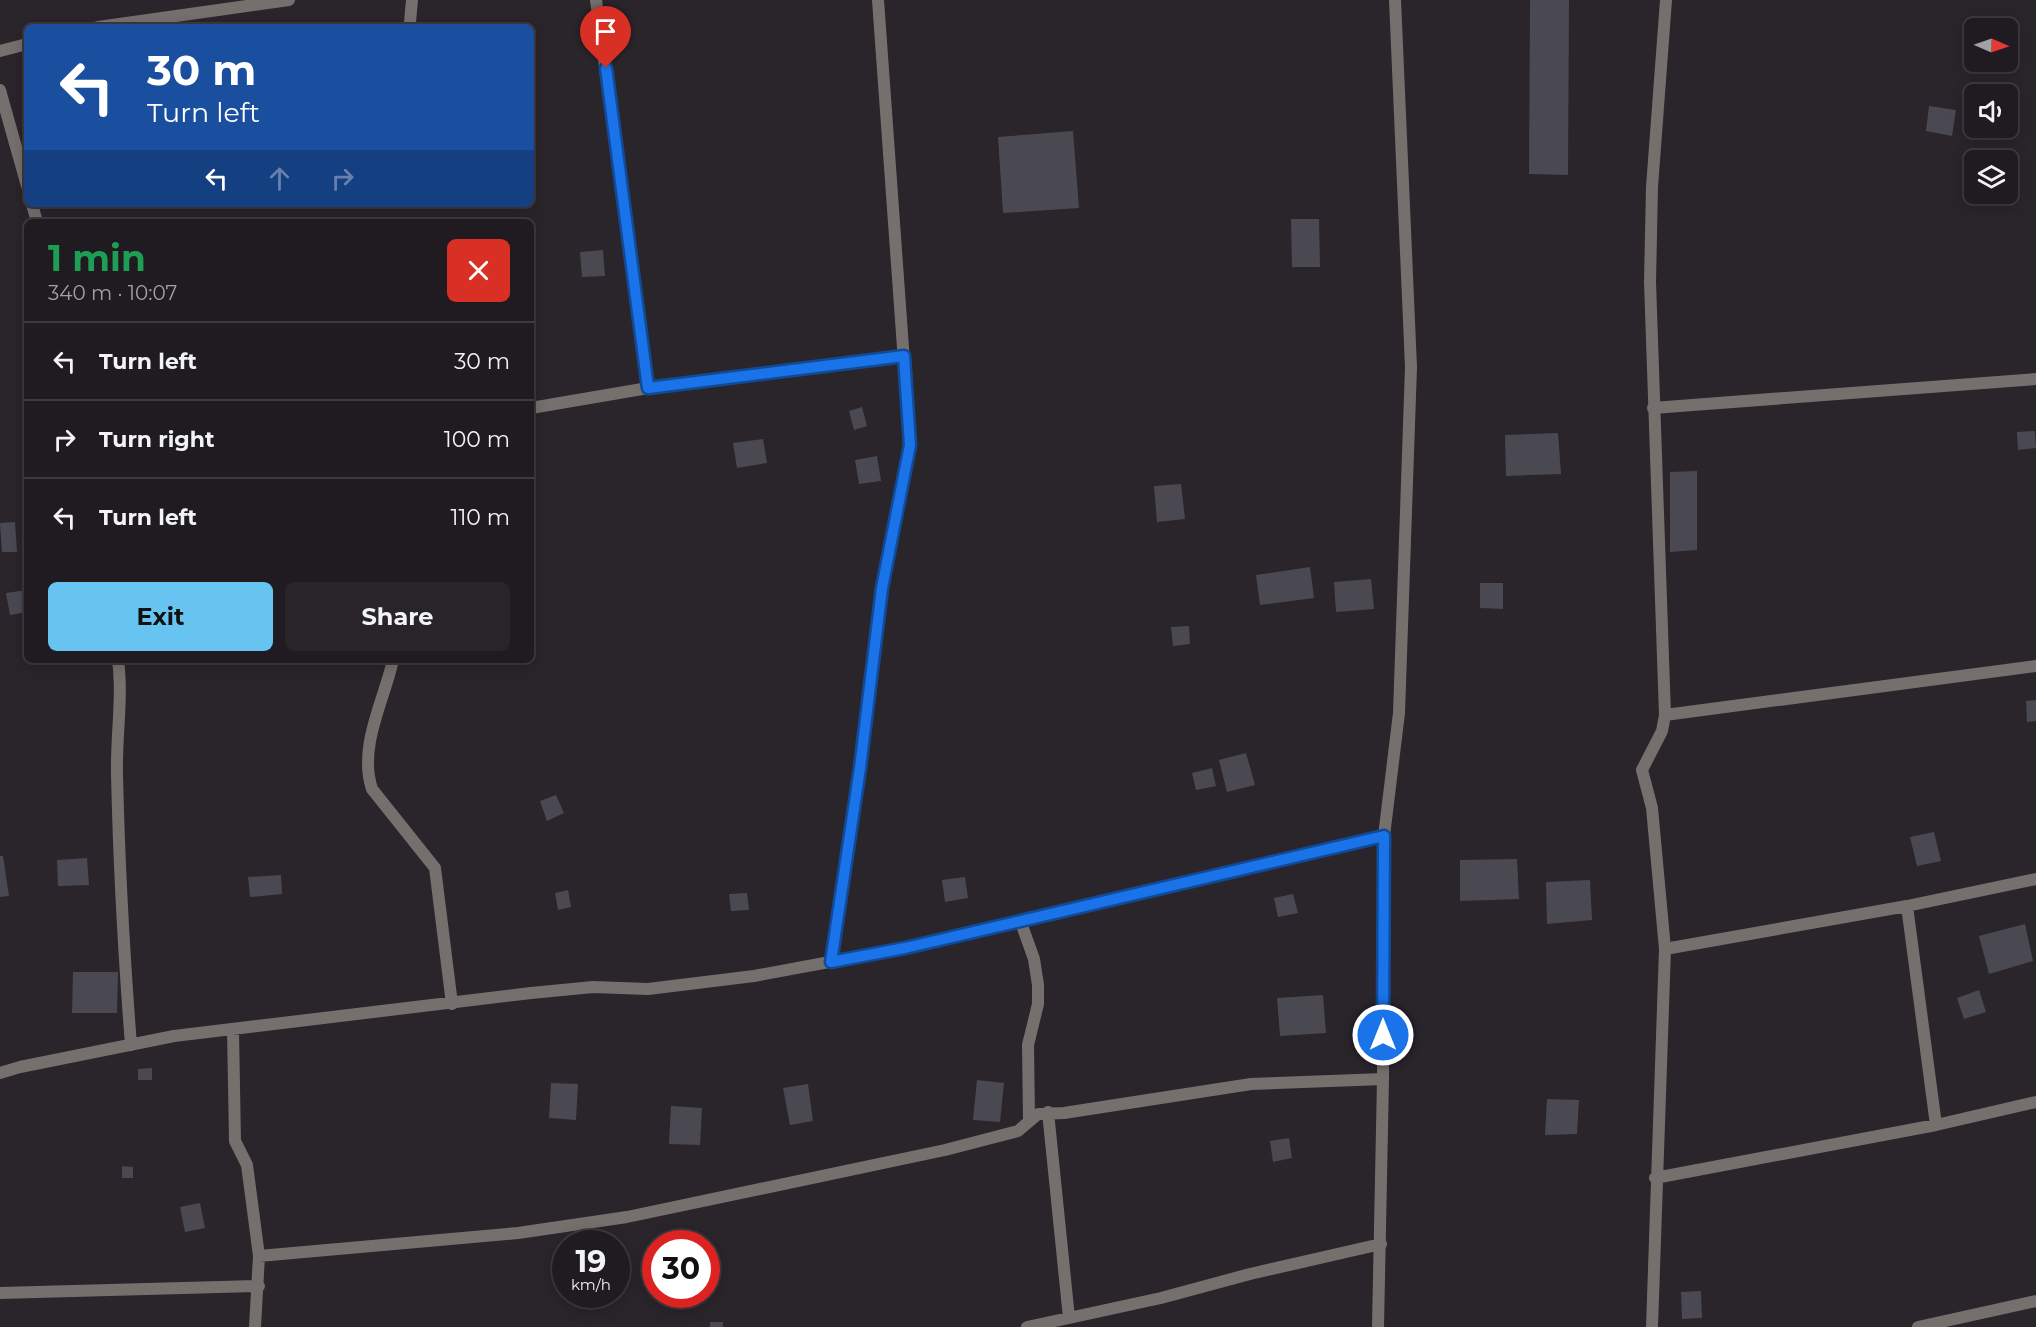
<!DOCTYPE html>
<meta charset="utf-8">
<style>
:root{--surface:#201b20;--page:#282429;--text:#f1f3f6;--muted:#a2a1a5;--line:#3d393e;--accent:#67c4f0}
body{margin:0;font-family:Montserrat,sans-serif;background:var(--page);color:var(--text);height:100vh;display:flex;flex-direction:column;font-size:22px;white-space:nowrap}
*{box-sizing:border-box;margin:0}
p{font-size:20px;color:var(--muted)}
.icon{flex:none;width:33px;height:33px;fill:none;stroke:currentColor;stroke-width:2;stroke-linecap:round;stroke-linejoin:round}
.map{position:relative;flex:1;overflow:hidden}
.details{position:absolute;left:24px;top:219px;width:510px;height:444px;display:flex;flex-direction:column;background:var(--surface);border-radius:9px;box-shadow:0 3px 15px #0003,0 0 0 2px var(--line)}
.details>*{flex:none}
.banner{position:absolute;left:24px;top:24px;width:510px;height:183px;border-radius:9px;box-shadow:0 3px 15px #0003,0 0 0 2px var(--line);background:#1a4fa0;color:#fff;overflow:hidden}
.needle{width:39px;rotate:92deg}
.fabs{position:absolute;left:1964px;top:18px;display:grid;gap:12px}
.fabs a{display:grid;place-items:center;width:54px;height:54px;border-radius:9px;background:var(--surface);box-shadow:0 3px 15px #0003,0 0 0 2px var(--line);font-size:30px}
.speed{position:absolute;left:552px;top:1230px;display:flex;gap:12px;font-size:30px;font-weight:700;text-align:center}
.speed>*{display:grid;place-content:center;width:78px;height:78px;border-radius:50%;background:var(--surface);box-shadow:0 3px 15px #0003,0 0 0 2px var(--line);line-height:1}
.speed small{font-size:15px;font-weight:400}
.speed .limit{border:9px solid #d22;background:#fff;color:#111}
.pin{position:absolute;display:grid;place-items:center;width:51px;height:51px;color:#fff;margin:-62px -26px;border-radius:50% 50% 50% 0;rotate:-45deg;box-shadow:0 0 6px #0007}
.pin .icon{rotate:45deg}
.me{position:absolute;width:66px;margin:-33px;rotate:0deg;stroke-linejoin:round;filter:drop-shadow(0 0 4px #0008)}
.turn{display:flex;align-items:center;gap:21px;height:126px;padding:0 24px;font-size:27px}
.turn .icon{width:78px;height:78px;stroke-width:2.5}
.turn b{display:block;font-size:42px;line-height:51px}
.lanes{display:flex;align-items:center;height:57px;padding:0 24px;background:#0003;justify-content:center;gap:30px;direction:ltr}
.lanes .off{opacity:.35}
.round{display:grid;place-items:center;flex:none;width:63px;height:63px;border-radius:9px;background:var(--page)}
.headline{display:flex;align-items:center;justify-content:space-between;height:102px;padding:0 24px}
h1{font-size:36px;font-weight:700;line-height:45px;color:#1e9e55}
.button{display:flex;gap:12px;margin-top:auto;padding:12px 24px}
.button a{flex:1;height:69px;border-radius:9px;background:var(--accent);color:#111;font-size:24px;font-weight:700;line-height:69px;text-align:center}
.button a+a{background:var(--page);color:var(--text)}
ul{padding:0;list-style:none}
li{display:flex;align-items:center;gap:18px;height:78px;padding:0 24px;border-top:2px solid var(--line)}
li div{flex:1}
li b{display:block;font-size:22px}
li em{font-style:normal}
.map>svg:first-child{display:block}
.building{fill:#4a4952}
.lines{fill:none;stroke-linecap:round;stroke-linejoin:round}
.street{stroke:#75706e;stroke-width:12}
.route-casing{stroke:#114b97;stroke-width:15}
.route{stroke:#1a73e8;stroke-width:10}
</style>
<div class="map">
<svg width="2036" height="1327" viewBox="0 0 2036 1327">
<rect width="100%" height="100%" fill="#2a242b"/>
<path class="building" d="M1530,0H1569L1568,175L1529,174Z
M1929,106L1956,110L1952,136L1926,131Z
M1073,131L1079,208L1003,213L998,137Z
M1291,219H1319L1320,267H1292Z
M603,250L605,276L582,277L580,252Z
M862,407L867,426L854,430L849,411Z
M2035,431L2036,448L2018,450L2017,432Z
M1558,433L1561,474L1506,476L1505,435Z
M763,439L767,463L737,468L733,443Z
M877,456L881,481L859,484L855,460Z
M1697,471V550L1670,552V472Z
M1181,484L1185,519L1157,522L1154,486Z
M15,522L17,552H2L0,523Z
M1310,567L1314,598L1260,605L1256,575Z
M1371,579L1374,609L1336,612L1334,582Z
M1480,583H1503V609L1480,608Z
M27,590V612L10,615L6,593Z
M1189,626L1190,644L1173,646L1171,627Z
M2036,700V721L2027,722L2026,701Z
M1246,753L1255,785L1227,792L1219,760Z
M1212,768L1216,786L1196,790L1192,773Z
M556,795L564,813L547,821L540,801Z
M1934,832L1941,861L1917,866L1910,837Z
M0,856H3L9,896L0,897Z
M87,858L89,885L58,886L57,860Z
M1517,859L1519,899L1460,901V860Z
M281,875L282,894L250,897L248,877Z
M965,877L968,898L945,902L942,880Z
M1590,880L1592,920L1547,924L1546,882Z
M568,890L571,907L558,910L555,893Z
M747,893L749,910L731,911L729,894Z
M1293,894L1298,913L1278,917L1274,898Z
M2025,924L2033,961L1989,974L1979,936Z
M73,972H118L117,1013H72Z
M1979,990L1986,1012L1964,1019L1957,998Z
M1323,995L1326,1033L1280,1036L1277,998Z
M152,1068V1080H138V1069Z
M977,1080L1004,1083L1000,1122L973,1120Z
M551,1083L578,1084L576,1120L549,1118Z
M808,1084L813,1121L790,1125L783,1088Z
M1547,1099L1579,1100L1577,1134L1545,1135Z
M671,1106L702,1108L700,1145L669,1144Z
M1289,1138L1292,1158L1273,1162L1270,1141Z
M122,1166L133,1167V1178H122Z
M200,1203L205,1228L185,1232L180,1207Z
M1701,1291L1702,1318L1682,1319L1681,1292Z
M710,1322H723V1327H710Z"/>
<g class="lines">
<path class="street" d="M596,0L648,388
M410,22L412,0
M98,27L289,0
M0,51L27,44
M0,90L27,186
M32,204L37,222
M531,408L648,388L904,356
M1653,408L2036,379
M118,660C123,698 116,736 117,774C119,865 124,955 131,1045
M393,660C384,701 358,747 372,789L435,868L452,1004
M1665,715L2036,666
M1907,906L1936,1125
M1020,920L1034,959L1038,985V1004L1028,1045L1029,1120
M1665,949L1907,906L2036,879
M831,962L860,768L882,588L910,445L878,0
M233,1030L235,1141L247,1165L259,1256L255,1327
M0,1073L20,1067L174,1036L531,993L593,987L648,989L754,976L905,948L1384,836
M1048,1112L1069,1318
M1655,1178L1936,1125L2036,1102
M259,1256L518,1233L627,1217L945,1150L1018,1131L1038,1114L1064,1113L1251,1084L1383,1079
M0,1293L259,1286
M1027,1327L1161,1298L1250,1274L1381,1244
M1378,1327L1383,1079L1384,836L1399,713L1411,367L1395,0
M1652,1327L1665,949L1652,808L1642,770L1662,731L1665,715L1650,282L1652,187L1666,0
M1918,1327L2036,1301"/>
</g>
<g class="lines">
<defs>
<path id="route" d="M606,68L648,388L904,356L910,445L882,588L860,768L831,962L905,948L1384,836L1383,1035"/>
</defs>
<use href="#route" class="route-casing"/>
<use href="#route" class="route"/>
</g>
</svg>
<div class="fabs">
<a><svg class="needle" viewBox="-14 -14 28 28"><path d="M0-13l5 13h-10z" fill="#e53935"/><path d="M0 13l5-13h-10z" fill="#a2a1a5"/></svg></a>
<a><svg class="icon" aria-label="sound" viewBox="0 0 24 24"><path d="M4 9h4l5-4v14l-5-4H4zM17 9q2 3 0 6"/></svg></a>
<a><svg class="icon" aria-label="layers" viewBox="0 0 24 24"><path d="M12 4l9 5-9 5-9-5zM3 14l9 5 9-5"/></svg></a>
</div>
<div class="speed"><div>19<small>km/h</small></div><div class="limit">30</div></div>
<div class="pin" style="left:606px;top:68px;background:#d93025"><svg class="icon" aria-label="arrive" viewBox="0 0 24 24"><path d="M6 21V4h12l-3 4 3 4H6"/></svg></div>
<svg class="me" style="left:1383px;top:1035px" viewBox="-20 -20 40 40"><circle r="17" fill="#1a73e8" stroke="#fff" stroke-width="3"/><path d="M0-11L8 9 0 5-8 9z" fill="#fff"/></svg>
<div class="banner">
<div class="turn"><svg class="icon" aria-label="left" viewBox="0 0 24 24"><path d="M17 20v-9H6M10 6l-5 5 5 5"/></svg><div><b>30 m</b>Turn left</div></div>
<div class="lanes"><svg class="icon" aria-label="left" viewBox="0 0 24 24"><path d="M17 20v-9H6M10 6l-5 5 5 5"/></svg><svg class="icon off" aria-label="ahead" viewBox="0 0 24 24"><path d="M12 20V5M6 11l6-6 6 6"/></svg><svg class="icon off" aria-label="right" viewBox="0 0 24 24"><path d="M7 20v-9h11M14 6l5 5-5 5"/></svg></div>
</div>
<section class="details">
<div class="headline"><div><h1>1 min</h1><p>340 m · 10:07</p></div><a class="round" style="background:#d93025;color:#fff"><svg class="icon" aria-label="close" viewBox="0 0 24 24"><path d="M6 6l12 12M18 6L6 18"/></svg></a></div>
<ul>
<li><svg class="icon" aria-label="left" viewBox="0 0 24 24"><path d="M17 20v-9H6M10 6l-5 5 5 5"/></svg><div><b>Turn left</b></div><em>30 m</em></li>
<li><svg class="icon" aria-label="right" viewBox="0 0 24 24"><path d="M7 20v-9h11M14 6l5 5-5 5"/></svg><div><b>Turn right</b></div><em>100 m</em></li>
<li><svg class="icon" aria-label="left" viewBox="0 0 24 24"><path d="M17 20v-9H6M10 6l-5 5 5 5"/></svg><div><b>Turn left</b></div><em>110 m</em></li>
</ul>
<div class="button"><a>Exit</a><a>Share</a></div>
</section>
</div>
